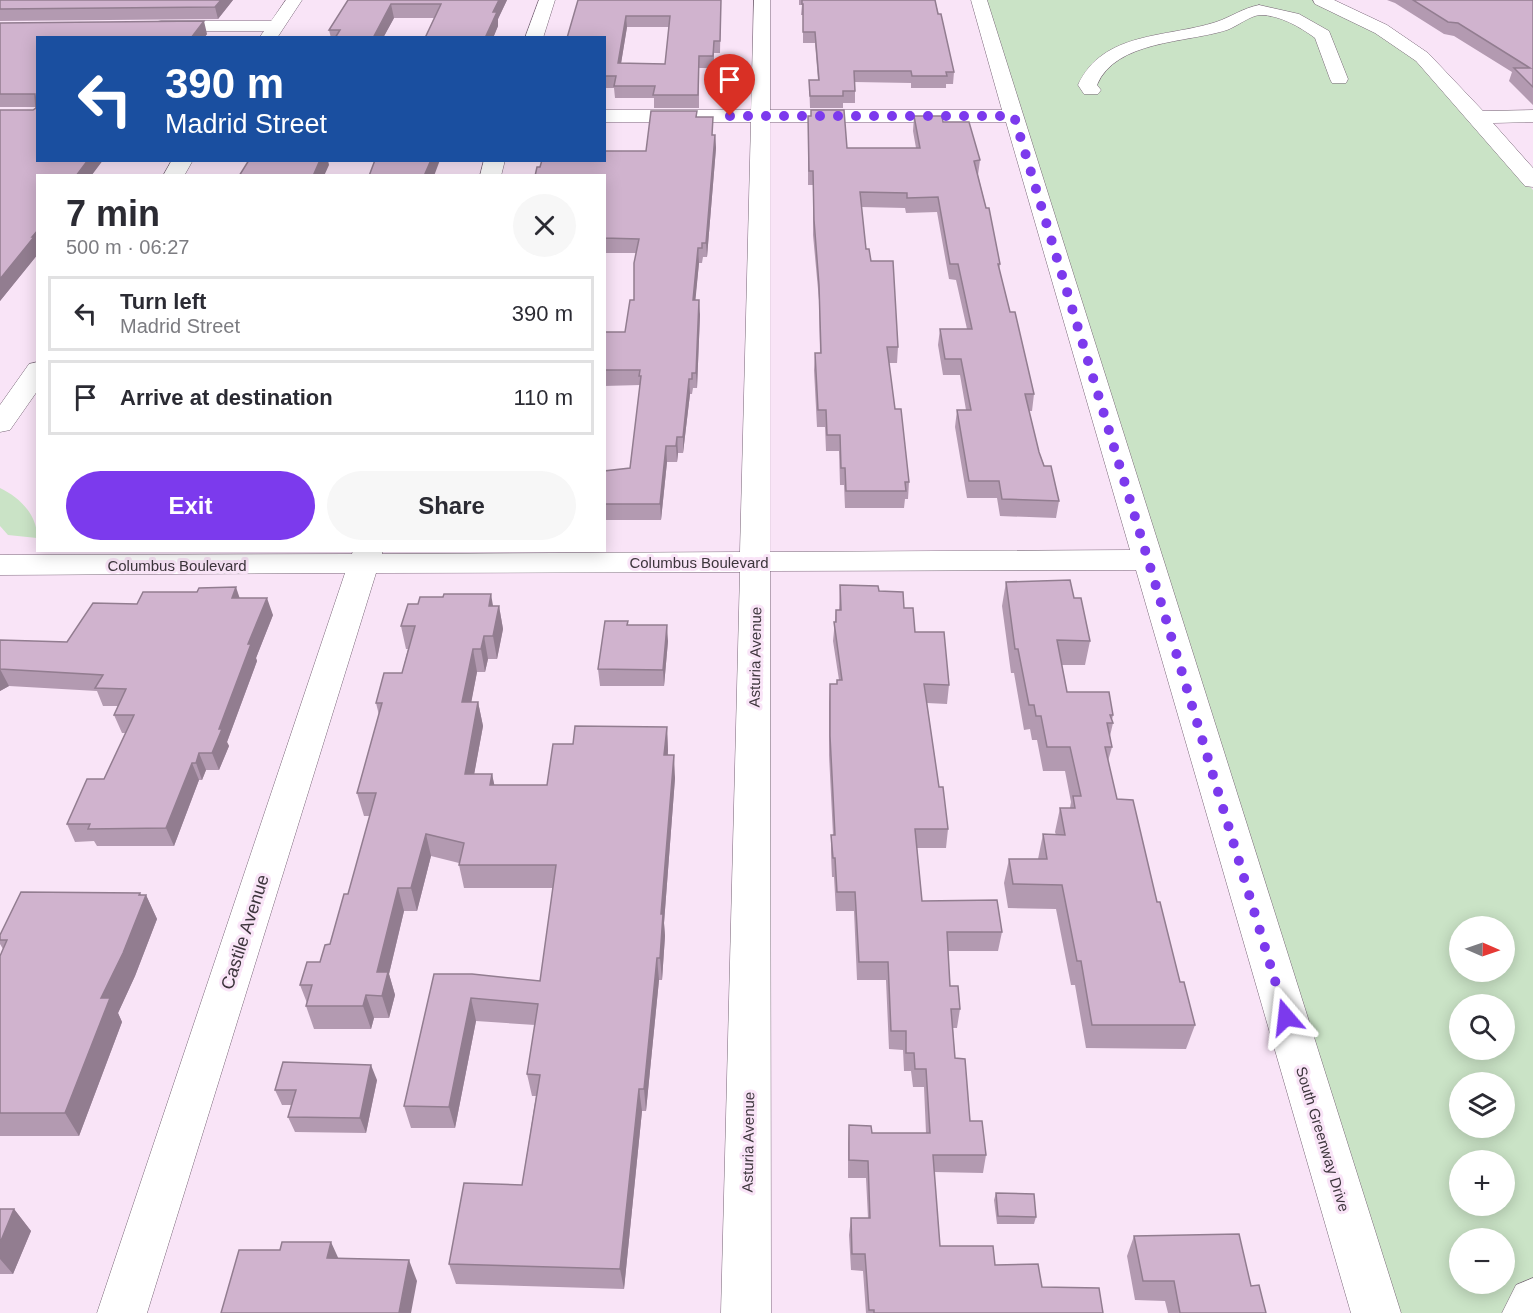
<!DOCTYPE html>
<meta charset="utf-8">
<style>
:root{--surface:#fff;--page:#f7f7f7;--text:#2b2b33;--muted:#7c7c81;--line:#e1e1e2;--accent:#7c3aed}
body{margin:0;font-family:Arial,sans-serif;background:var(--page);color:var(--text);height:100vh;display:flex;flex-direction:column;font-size:22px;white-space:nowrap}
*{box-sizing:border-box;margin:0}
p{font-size:20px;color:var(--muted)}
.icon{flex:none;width:33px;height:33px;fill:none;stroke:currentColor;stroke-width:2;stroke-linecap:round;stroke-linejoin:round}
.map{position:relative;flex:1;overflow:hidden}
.details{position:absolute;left:36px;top:174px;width:570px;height:378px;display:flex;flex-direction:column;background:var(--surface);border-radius:0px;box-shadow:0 3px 15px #0003}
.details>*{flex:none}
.hud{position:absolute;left:36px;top:36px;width:570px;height:126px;border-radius:0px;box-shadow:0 3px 15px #0003;background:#1a4fa0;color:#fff;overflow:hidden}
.needle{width:39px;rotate:92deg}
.tools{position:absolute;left:1449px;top:916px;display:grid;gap:12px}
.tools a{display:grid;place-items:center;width:66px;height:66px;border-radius:50%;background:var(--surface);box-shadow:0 3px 15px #0003;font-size:30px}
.pin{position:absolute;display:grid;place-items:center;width:51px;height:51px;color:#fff;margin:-62px -26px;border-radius:50% 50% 50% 0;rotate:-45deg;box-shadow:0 0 6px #0007}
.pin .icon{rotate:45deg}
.me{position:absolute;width:66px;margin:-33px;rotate:343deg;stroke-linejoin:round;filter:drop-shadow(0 0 4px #0008)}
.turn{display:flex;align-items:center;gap:21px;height:126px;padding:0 30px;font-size:27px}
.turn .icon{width:78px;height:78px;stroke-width:2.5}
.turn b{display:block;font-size:42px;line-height:51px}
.round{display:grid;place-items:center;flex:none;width:63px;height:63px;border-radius:32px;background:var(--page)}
.head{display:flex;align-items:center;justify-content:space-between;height:102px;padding:0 30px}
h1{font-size:36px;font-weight:800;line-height:45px}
.cta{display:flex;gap:12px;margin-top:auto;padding:12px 30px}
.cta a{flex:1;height:69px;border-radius:36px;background:var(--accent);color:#fff;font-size:24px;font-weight:800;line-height:69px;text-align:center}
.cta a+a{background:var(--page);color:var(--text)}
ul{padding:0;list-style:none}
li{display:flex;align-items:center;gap:18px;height:75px;margin:0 12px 9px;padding:0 18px;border:3px solid var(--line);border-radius:0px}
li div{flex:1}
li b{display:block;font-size:22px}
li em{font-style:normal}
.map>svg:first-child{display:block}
.green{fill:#cae3c6;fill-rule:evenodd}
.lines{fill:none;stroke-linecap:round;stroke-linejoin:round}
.minor-casing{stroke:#796778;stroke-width:1}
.minor{fill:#fff;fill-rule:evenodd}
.wall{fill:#b39ab1;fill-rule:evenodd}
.shaded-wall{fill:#927d90}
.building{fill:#d0b3ce;stroke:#927d90;stroke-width:1.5;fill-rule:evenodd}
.route{stroke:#7c3aed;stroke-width:10;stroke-dasharray:0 18}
.labels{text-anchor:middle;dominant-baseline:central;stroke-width:6;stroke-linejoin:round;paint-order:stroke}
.street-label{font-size:15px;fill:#3d353c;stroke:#f9e4f7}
.near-street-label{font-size:18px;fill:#3d353c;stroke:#f9e4f7}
</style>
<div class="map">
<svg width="1533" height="1313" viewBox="0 0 1533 1313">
<rect width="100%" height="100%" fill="#f9e4f7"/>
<path class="green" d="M985,0H1315L1388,36L1439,81L1533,190V1313H1394ZM1460,927H1504V972H1460ZM1460,1005H1504V1050H1460ZM1460,1083H1504V1128H1460ZM1460,1161H1504V1206H1460ZM1460,1239H1504V1284H1460Z
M0,488C19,497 38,515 37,538L8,535L0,526Z"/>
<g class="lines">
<defs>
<path id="minor" d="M286,0H302L277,38H259L264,31H161L155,30L152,26L155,22L161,21H271Z
M539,0H555L543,38H525Z
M754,0H770V110H1002L971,0H987L1401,1313H1351L1136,570L770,571L771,1313H721L740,572L376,573L147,1313H97L345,573L0,575V555L352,554L353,550H383L382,554L740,552L751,122H604V110H751ZM770,122H1006L1130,550L770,552Z
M1313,0H1334L1387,25L1428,53L1483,111L1533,110V122L1493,123L1533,168V187L1525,186L1416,61L1375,33L1315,4Z
M1259,5L1299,14L1329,31L1348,79L1346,83H1332L1330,79L1315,38C1300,27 1280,15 1260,15C1249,16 1238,26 1227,30C1187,43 1116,40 1097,85L1101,90L1098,94H1084L1078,85C1103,31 1166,38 1216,22C1231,17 1243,8 1259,5Z
M172,160H193L184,176H163Z
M484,160H505L501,176H480Z
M38,362V390L10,430L0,432V405L29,364Z
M1533,1278V1313H1502L1516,1285Z"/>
</defs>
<use href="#minor" class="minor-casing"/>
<use href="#minor" class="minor"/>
</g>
<path class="wall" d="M0,0H233L218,19L0,21Z
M348,0H507L498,19V26L493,38H425L434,18H394L383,38H331L329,30Z
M578,0H721L720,53H714V68H699V108H654V98H615L614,88H604V38ZM627,27H669L665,64L621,63Z
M799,0H935L954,72L953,84H946V88H911V83L855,82V103H843V108H810L809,80H818L815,43H803V15H801L802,5H799Z
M1387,0H1533V105L1509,81L1512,72L1454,36L1444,34L1395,3Z
M0,23L207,34L204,38H38V160H103L91,176H38V254L0,301V110H33L36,107H0Z
M697,111V117L713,135H715L716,148L707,257H703L702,263H699L695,300L700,315L697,388H693L692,394H690L683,453H678L677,462H667L661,520H604V471L630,468L640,388V385L604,386V332H625L634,300L636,253H604V176L646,151Z
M808,116L847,148H916L913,131L914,116L943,122L980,160L978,175L1000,264L999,269L1010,312L1034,394L1032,411H1029L1039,452L1059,501L1056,518L1000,516L997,498H967L955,427L957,410H966L960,375H943L938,345L940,329H967L956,280L949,279L937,212L906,213L905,208L861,207L866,249L871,261L898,347L897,363H889L895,409L909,482L908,499H905L904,508H845L844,485H840L839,451H826L825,427H817L814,370L815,353H820L819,300L813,235V185H808Z
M1006,582L1074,598L1090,641L1085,665H1062L1067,692L1113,715L1112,720L1113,723L1110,736L1112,747L1108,761L1117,799L1157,902L1180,982L1195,1025L1186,1049L1086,1048L1075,985H1071L1056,909L1008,908L1004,883L1009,859H1038L1043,834L1056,835L1055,832L1060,808H1070L1071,802L1065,771H1043L1037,740H1032L1030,729L1024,730L1014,673H1011L1002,606Z
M840,585L879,591L904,608L915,632L949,685L947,704L927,703L939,787L948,829L946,848H917L922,901L1002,932L998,951H948L950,986L960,1009L957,1028H953L955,1058L970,1121L986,1155L983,1173L934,1172L940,1246L995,1265L1042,1287L1103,1313H866L863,1271L851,1270L849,1235L851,1218H868L866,1178H848V1143L849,1125L872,1133H926L924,1087H913L911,1071H904L903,1050L889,1049L886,980H857L854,911H836L834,877H832L831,854V835H833L829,755V703L830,684H837L839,680L833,641L836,610H839Z
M240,598L273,615L256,658L257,661L227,742L229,746L219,770H206L202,780H199L174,846H97L94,841L75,842L67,824L104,779L126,733H122L114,715L118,706H103L97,691L9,686L0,691V640L67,642L137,604Z
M494,606H499L503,629L497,659H488L485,672H477L471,702H478L483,726L474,774H492L494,785H547L573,744L667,727L668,755L675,778L664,923L665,936L662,980H659L646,1111H642L624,1289L456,1284L449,1264L522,1185L536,1096H532L527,1074L535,1025L476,1021L455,1128H411L404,1106L434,974L540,981L553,888H464L459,865V863L431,856L417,911H404L389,974L395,995L389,1018H374L371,1029H314L306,1006L307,1003L300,985L320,962L330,944L348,894L370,816H364L357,793L379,715L376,703L402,673L408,649H406L401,626Z
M628,621V625L668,641L664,686H600L598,669Z
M141,895H146L157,919L135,976L118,1013L122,1022L79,1136H0V956L3,949L0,944V935Z
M377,1080L366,1133L295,1132L288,1117L292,1105H282L275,1090Z
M996,1193L1036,1217L1034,1224H997L994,1200Z
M0,1209H14L31,1231L13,1274H0Z
M1134,1236L1251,1286L1266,1313H1168L1165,1301L1135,1300L1127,1256Z"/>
<path class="shaded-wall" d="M221,0H233L218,19L215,7Z
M499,0H507L498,19V26L493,38H485L493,12Z
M391,4L394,18L383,38H373Z
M626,16L627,27L619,76L618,63Z
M204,21L207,34L204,38H191Z
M715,135L716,148L707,257L706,243Z
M88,160H103L91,176H76Z
M320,160H328L329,165L324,176H313Z
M431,160H440L434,176H424Z
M38,230V254L0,301V279Z
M698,248L699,263L694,315L693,300Z
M699,300L700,315L697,388L696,373Z
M689,379L690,394L683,453V437Z
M677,437L678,453L677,462L676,446Z
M666,446L667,462L661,520L660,504Z
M236,587L242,605L232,598Z
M491,594L495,617L489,606Z
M267,598L273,615L256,658L257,661L227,742L229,746L219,770L212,753L219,729L248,644Z
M499,606L503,629L497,659L493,636Z
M667,625L668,641L664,686L663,670Z
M484,636L488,659L485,672L481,649Z
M473,649L477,672L467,725L462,702Z
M0,669L9,686L0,691Z
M478,702L483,726L470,797L465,774Z
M667,727L668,750L666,778L664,755Z
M199,753L206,770L202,780L196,763Z
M674,755L675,778L664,923L665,936L662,980L660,958L661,914Z
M192,763L199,780L174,846L166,828Z
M492,774L497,797L490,785Z
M426,834L431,856L417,911L411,888Z
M398,888L404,911L389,974L395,995L389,1018L382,996L377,972Z
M140,893L143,900L146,895L157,919L135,976L118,1013L122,1022L79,1136L65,1113L101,998Z
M657,958L659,980L646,1111L644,1089Z
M366,995L374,1018L371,1029L363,1006Z
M471,998L476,1021L455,1128L449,1107Z
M371,1065L377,1080L366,1133L360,1118Z
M639,1089L642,1111L624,1289L620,1269Z
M14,1209L31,1231L13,1274L0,1259V1243Z
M331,1242L341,1264L327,1258Z
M409,1260L417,1281L411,1313H399Z"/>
<path class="building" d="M0,0H221L215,7L0,9Z
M348,0H499L493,12H497L485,38H425L441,4H391L373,38H335L340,30H329Z
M578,0H721L720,41H714L713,56H699L698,95H653L655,86H614L616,76H604V38H567ZM626,16H670L665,64L618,63Z
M802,0H935L938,14H941L954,72H946L947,76H912L911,71H854L855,91H843V96H810L809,80H819L815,32H803V4H802Z
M1413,0H1533V87L1514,68H1530L1458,23L1448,22Z
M204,21L191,38H38V160H88L76,176H38V230L32,237H34L0,279V110H33L36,108L35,94H0V23Z
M811,110H844L847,148H920L914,116H942L943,122H969L980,160L974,161L986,208H989L1000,264H998L1010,312H1015L1034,394H1025L1039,452L1044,466H1051L1059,501L1002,499L999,481H969L957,410H971L961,359H945L940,329H972L958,264H950L938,197L907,198V193L860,192L866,249H869L871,261H893L898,347H887L895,409H901L909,482H905L906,491H846L845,468H841L840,435H827L826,410H818L815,353H821L819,285L814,220L813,171H809L808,116H811Z
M651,111H697L696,117H713L712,135H715L706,243H702V248H698L693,300H699L696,373H692V379H689L683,437H677L676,446H666L660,504H604V471L630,468L641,376H639L640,370H604V332H625L630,300H634V263L639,239L604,238V176H535L537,167H540L542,160H604V151H646Z
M249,160H320L313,176H239Z
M375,160H431L424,176H369Z
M1070,580L1074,598H1081L1090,641L1057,640L1067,692H1109L1113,715H1110L1113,723H1107L1112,747H1105L1117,799L1133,800L1157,902H1160L1180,982H1184L1195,1025H1092L1081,961H1077L1062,885L1013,884L1009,859H1047L1043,834L1065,835L1060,808H1075L1073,796H1081L1070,747H1047L1041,716H1036L1034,705H1029L1018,649H1015L1006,582Z
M840,585L878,586L879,591L903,592L904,608H913L915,632H944L949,685L924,684L939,787H943L948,829H915L922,901L997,900L1002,932H947L950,986H958L960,1009H951L955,1058L965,1059L970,1121H982L986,1155H933L940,1246H993L995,1265L1038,1264L1042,1287L1099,1288L1103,1313H874V1310H869L865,1254H852L851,1218H870L868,1161L849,1160V1125L871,1126L872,1133H930L926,1069H915L914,1053H906V1031H891L888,962H859L855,892H837L835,858H833L831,835H835L830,736V684H837V680H842L834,622H836V610H841Z
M236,587L232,598H267L248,644H251L219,729H222L212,753H199L196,763H192L166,828L88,829L90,824H67L87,779H104L134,715H114L126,689L95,688L103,675L0,669V640L67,642L93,603L137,604L143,592H197L199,588Z
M444,594H491L489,606H499L493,636H484L481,649H473L462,702H478L465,774H492L490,785H547L553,744H573L575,726L667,727L664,755H674L661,914H663L660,958H657L644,1089H639L620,1269L449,1264L464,1183L522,1185L540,1075L527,1074L538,1004L471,998L449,1107L404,1106L434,974H472L540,981L556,865H459L464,843L426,834L411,888H398L377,972H388L382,996L366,995L363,1006H306L312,985H300L307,962H320L325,945L330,944L344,894H348L376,793H357L382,703H376L384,673H402L415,626H401L408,604H418L420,597H443Z
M605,621H628L627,625H667L663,670L598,669Z
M21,892L140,893L139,895H146L123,953L101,998H110L65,1113H0V956L7,940H0V935Z
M283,1062L371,1065L360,1118L288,1117L296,1090H275Z
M996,1193L1034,1194L1036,1217L998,1216Z
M0,1209H14L0,1243Z
M1239,1234L1251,1286L1259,1285L1266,1313H1180L1174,1281H1143L1134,1236Z
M282,1242H331L327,1258L409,1260L399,1313H221L239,1250H280Z"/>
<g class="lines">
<path class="route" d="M730,116H1014L1286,1017"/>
</g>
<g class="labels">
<g class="street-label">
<text x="699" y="562">Columbus Boulevard</text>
<text x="177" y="565">Columbus Boulevard</text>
<text transform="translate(755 657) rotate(-89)">Asturia Avenue</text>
<text transform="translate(1323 1139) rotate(73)">South Greenway Drive</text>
<text transform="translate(748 1142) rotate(-89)">Asturia Avenue</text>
</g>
<g class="near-street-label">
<text transform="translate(245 932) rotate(-72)">Castile Avenue</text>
</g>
</g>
</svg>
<div class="tools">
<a><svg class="needle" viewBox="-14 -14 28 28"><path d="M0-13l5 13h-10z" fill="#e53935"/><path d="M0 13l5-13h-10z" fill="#7c7c81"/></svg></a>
<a><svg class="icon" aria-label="search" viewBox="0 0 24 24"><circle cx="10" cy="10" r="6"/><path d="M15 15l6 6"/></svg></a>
<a><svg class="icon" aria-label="layers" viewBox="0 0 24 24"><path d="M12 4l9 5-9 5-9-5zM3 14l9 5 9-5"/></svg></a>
<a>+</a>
<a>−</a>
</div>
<div class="pin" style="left:730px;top:116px;background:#d93025"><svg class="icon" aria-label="arrive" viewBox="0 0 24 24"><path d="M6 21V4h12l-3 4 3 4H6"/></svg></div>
<svg class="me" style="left:1286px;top:1017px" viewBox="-20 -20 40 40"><path d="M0-17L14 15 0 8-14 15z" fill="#7c3aed" stroke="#fff" stroke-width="4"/></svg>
<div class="hud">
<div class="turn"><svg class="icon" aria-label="left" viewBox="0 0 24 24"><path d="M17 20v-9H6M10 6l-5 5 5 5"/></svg><div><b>390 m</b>Madrid Street</div></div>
</div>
<section class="details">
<div class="head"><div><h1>7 min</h1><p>500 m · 06:27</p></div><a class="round"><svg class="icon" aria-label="close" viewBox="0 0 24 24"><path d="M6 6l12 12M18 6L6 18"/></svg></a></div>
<ul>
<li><svg class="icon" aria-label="left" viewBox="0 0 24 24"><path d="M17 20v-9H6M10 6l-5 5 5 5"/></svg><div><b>Turn left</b><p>Madrid Street</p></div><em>390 m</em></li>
<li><svg class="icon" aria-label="arrive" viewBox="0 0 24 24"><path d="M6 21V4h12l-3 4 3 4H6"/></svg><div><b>Arrive at destination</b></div><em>110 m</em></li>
</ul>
<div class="cta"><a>Exit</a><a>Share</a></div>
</section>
</div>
